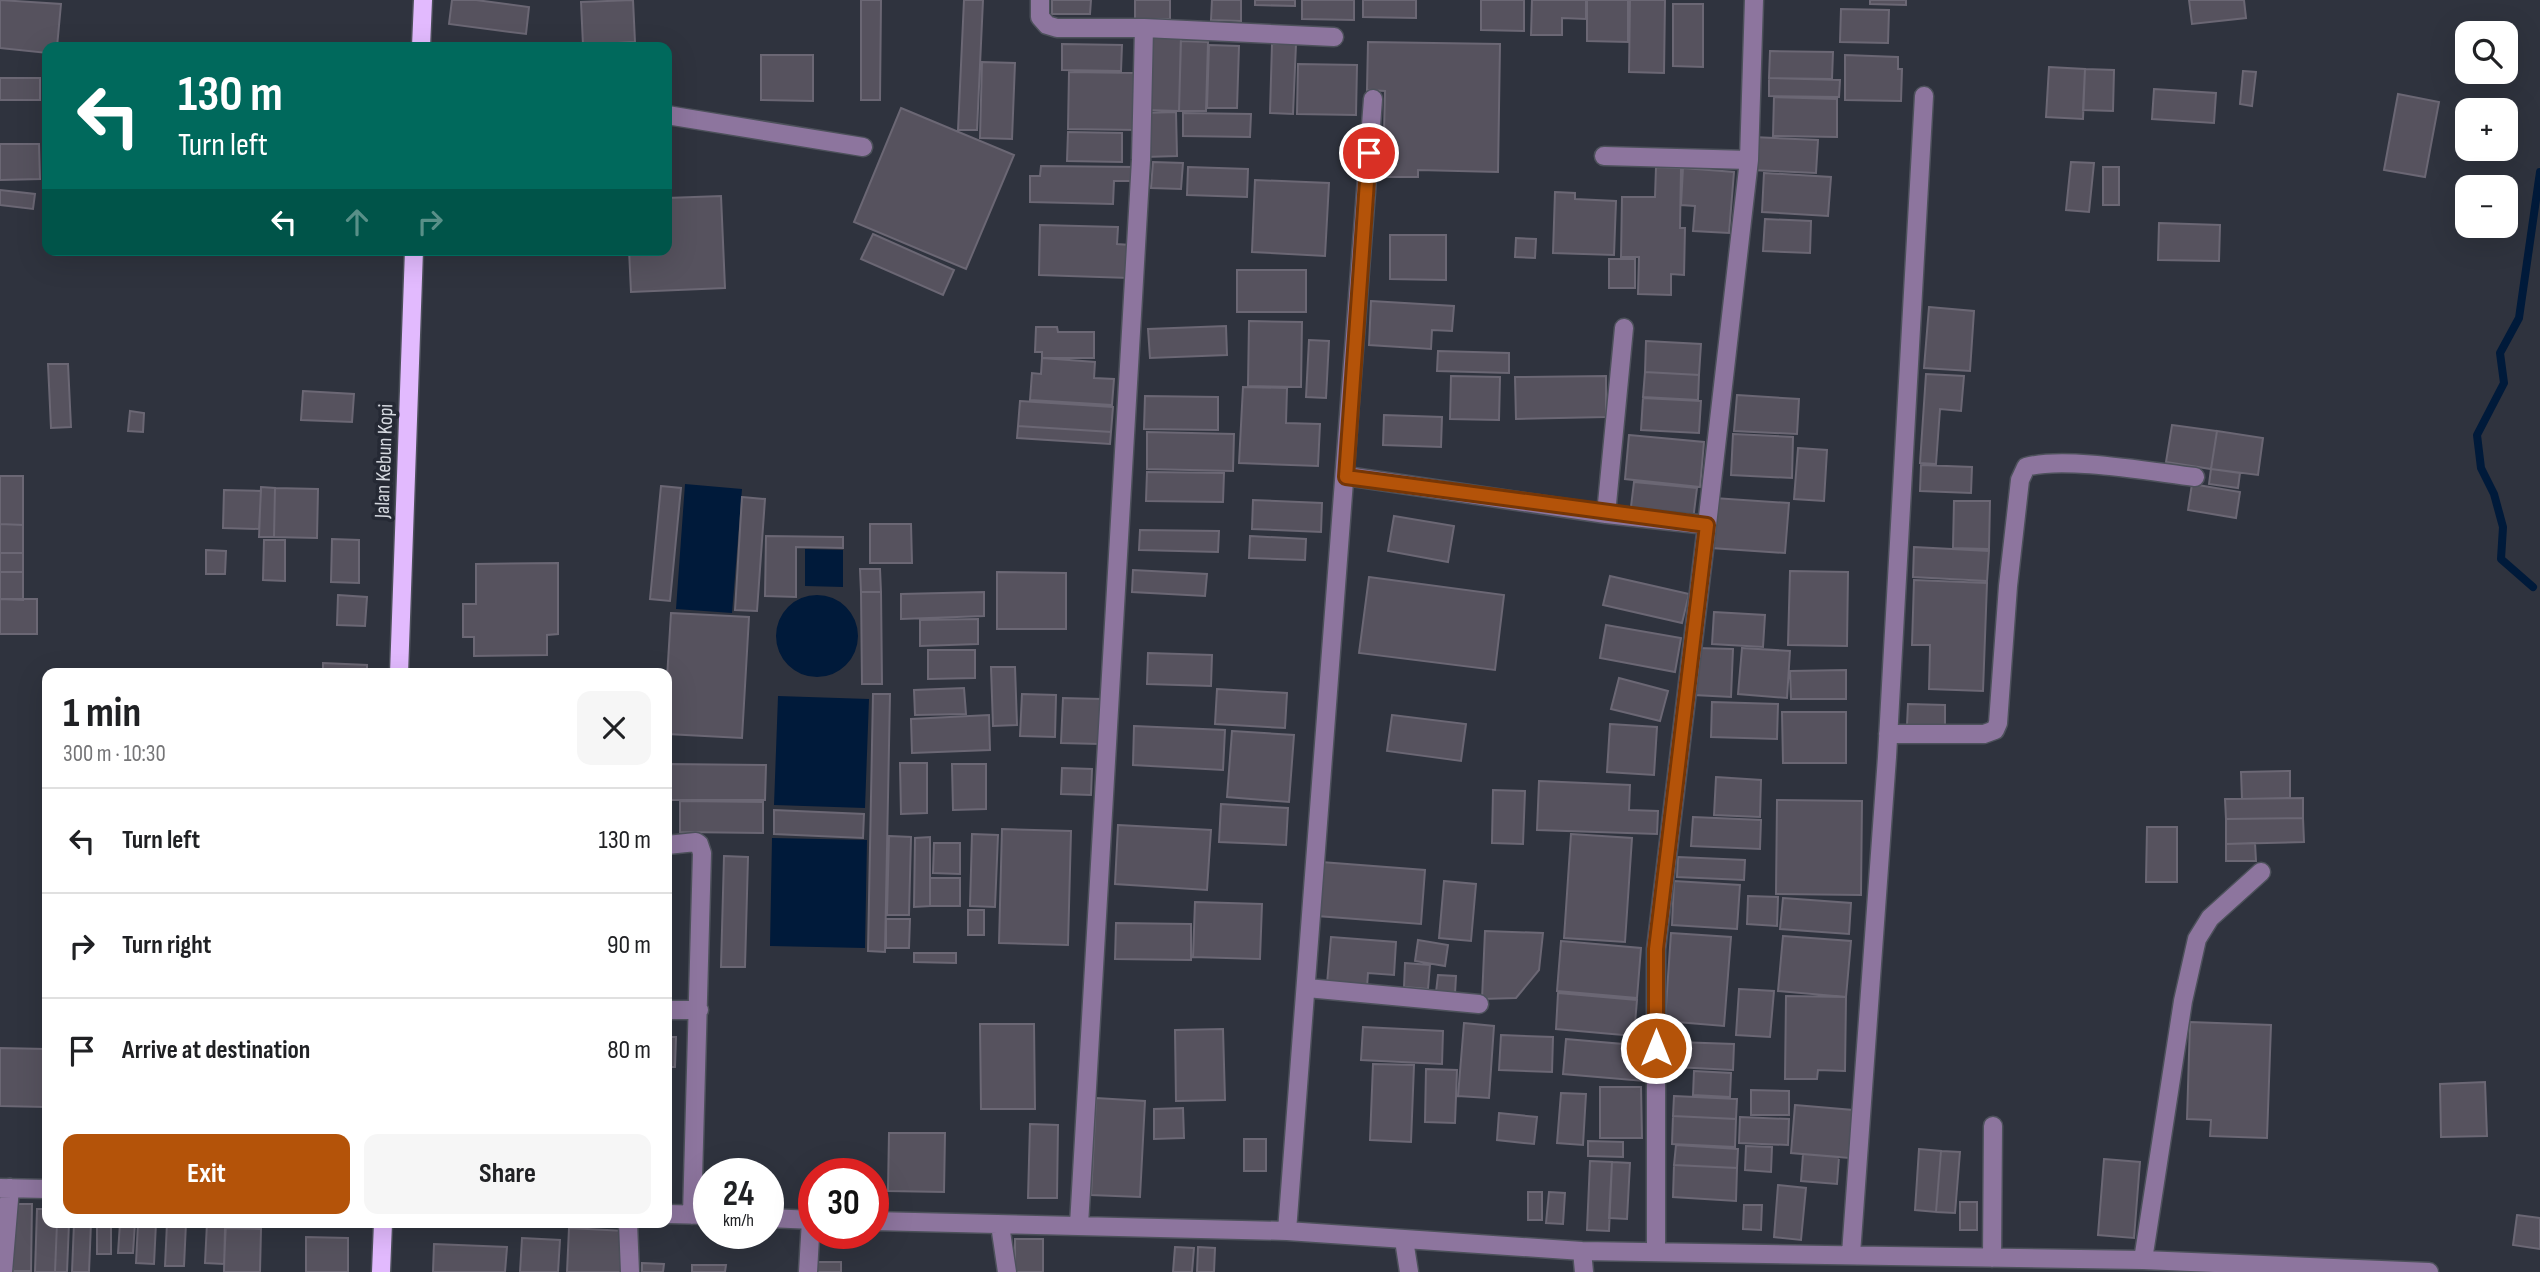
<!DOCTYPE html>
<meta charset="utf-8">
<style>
:root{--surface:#fff;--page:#f6f6f6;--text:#202124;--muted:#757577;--line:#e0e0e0;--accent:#b45309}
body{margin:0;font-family:"Sofia Sans Condensed",sans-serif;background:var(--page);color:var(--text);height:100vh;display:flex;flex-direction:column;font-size:26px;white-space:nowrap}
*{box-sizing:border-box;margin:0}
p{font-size:23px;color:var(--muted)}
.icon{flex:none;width:38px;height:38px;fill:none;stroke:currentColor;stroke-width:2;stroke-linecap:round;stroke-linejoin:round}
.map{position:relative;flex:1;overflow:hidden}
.details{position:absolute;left:42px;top:668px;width:630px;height:560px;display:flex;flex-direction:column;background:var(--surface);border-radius:14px;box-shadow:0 7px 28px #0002}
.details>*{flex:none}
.hud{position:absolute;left:42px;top:42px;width:630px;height:214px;border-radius:14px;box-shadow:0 7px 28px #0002;background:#00695c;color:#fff;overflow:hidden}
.tools{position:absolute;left:2455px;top:21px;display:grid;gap:14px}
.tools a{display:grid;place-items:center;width:63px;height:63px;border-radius:14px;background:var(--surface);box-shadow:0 7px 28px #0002;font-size:35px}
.speed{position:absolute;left:693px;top:1158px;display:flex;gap:14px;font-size:35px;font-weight:700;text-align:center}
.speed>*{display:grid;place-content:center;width:91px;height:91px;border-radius:50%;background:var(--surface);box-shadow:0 7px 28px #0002;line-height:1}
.speed small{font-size:18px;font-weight:400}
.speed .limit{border:10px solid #d22;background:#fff;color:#111}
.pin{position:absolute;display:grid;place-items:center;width:60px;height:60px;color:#fff;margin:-30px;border:4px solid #fff;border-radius:50%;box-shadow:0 2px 7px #0007}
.me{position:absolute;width:77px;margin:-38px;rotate:0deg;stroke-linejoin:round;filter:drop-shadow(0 0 5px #0008)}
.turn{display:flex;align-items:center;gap:24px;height:147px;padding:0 21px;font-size:32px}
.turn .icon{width:91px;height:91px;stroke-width:2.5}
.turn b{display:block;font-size:49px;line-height:60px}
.lanes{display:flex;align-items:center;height:66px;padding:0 21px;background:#0003;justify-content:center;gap:35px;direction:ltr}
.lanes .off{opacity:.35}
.round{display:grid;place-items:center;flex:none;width:74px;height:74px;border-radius:14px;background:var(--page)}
.overview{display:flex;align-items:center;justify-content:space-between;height:119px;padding:0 21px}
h1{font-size:42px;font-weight:700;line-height:52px}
.button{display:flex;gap:14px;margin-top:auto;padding:14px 21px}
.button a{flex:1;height:80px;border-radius:14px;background:var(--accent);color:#fff;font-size:28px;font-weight:700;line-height:80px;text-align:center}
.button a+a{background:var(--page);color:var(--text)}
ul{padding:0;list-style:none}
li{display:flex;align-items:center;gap:21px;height:105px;padding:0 21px;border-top:2px solid var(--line)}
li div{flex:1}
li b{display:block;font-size:26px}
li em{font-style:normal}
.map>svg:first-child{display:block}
.water{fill:#001a3a}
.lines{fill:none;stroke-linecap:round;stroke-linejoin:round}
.stream{stroke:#001a3a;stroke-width:8}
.building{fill:#56525e;stroke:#6b6774;stroke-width:2}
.minor-casing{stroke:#4d515b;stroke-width:21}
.major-casing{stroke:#4d515b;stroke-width:21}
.minor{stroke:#8d759e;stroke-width:18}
.major{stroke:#e2bafe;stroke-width:18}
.route-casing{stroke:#753606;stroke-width:18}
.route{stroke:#b45309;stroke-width:12}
.labels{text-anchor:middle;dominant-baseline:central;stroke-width:7;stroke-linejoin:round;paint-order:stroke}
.street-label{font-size:21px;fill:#d5d8df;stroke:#252934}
</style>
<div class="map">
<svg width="2540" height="1272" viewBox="0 0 2540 1272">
<rect width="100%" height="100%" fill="#2f333e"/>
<path class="water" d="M685,484L742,489L732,613L676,609Z
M805,549L843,550V587L805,586Z
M776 636a41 41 0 1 1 82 0a41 41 0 1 1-82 0Z
M778,696L869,699L865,808L774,805Z
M772,838L867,840L865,948L770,946Z"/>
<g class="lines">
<path class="stream" d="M2533,587L2501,559L2503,527L2494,494L2481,468L2477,435L2504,383L2500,353L2519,318L2540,172"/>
</g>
<path class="building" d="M0,0L61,4L57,47H47V53L0,48Z
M452,0H476L529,7L526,34L449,24Z
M633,0L635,42L583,45L581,2Z
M861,0H881L880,100H861Z
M964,0H983L977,130H958Z
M1052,0H1091L1090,14H1052Z
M1135,0H1170V19H1135Z
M1212,0H1241V21L1211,20Z
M1255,0H1295V6L1255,5Z
M1302,0H1354V20L1302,19Z
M1363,0H1416V18L1363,17Z
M1481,0H1524V31L1481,30Z
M1532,0H1586V19L1562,18V35H1531Z
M1587,0H1628V42L1587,41Z
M1630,0H1665L1664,73L1629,72Z
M1870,0H1906V5L1870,4Z
M2189,0H2244L2246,18L2192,24Z
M1673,4H1703V67L1673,66Z
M1841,9L1889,10L1888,43L1840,42Z
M1147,32L1181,33L1179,111L1145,110Z
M1181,41L1208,42L1206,111H1179Z
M1368,42L1500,44L1498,172L1418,170V177H1383L1385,91L1367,90Z
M1062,44L1122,45L1121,71L1062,70Z
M1272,44H1296L1293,114L1270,113Z
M1209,45L1239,46L1237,108H1207Z
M1770,51L1833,52L1832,79L1769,78Z
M761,55H813V101L761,100Z
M1845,55L1898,57V69H1902L1901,101L1845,100Z
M982,62L1015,63L1012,139L980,138Z
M1298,64L1357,65L1356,115L1297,114Z
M2049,67L2085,69L2083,119L2046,117Z
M2085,69L2114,70L2113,111L2083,110Z
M2243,71L2256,72L2252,106L2240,104Z
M1069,72L1138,73L1137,130L1068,129Z
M0,78H40V100H0Z
M1769,78L1840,80L1839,97L1769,96Z
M2154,89L2216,93L2214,123L2152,119Z
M2398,94L2439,102L2425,177L2384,170Z
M1774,97L1837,99V137L1773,136Z
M901,108L1014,155L966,269L854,222Z
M1176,112L1177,156L1145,157L1143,113Z
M1183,113L1251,114L1250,137L1183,136Z
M1068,132L1122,133V162L1067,161Z
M1753,137L1818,140L1816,173L1751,170Z
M0,144H39L40,179L0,180Z
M1153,162L1183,163L1181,189L1151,188Z
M2071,162L2094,163L2089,212L2066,210Z
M1041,166L1136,167V181H1114L1113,204L1030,202V176H1040Z
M1188,167L1248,169L1247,197L1187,195Z
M1656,167L1681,168L1680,228H1685L1684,275L1671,274V295L1638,294L1639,257H1621L1622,197H1655Z
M2103,167H2119V205H2103Z
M1683,168L1734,172L1729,233L1693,231L1695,206L1681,205Z
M1764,173L1831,177L1828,216L1762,212Z
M1255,180L1329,183L1325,256L1252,252Z
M0,190L35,194L33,209L0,205Z
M1555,192L1575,193V199L1616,201L1614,255L1553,253Z
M721,196L725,288L631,292L629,250H667V198Z
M1765,219L1811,221L1810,253L1763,251Z
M2159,223L2220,225L2219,261L2158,260Z
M1040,225L1118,227L1117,244L1130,245L1129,278L1039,275Z
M873,234L954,270L943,295L861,259Z
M1390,235H1446V280L1390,279Z
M1516,238L1536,239L1535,258L1515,257Z
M1609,259H1635V288H1609Z
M1237,270H1306V312H1237Z
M1371,301L1454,306L1452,331L1432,330L1431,349L1369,345Z
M1929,307L1974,311L1970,371L1924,368Z
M1249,321L1302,322L1301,387L1248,386Z
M1226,326L1227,355L1150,358L1148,329Z
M1036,327H1057L1058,332H1094V358H1042V352H1035Z
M1309,340L1329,341L1326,398L1306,397Z
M1646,341L1701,344L1699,375L1645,372Z
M1438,351L1509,353V373L1437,371Z
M1042,358L1095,362L1094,378L1114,379L1112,405L1030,400L1032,373L1041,374Z
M48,364H68L71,427L51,428Z
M1645,372L1699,375L1698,400L1643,397Z
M1926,374L1964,376L1961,411L1940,409L1936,464L1920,463Z
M1451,376L1500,377L1499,420L1450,419Z
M1606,376V417L1516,419L1515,377Z
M1243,387L1287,388L1286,423L1320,424L1318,466L1239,463Z
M303,391L354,394L352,422L301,420Z
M1737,395L1799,399L1797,434L1734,431Z
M1145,396L1218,397V430L1144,429Z
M1643,398L1701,401L1699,433L1641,430Z
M1020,401L1113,407L1111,432L1018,426Z
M130,411L144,413L143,432L128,431Z
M1384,415L1442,417L1441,447L1383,445Z
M2172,425L2217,431L2211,469L2166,462Z
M1018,426L1111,432L1110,444L1017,438Z
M2217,431L2263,438L2258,475L2211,469Z
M1147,432L1234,434L1233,471L1147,469Z
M1733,434L1793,437L1792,478L1731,475Z
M1629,435L1704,442L1700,487L1625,479Z
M1798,448L1827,450L1824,501L1794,499Z
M1921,465L1972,467L1971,493L1920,491Z
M2211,469L2240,473L2238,488L2209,484Z
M1147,472L1224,473L1223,502L1146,501Z
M0,476H23V525L0,524Z
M1634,482L1697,488L1693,520L1630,515Z
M2192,484L2240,492L2236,518L2188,510Z
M661,486L681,488L670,601L650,599Z
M261,487L275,488L274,537H259Z
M275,488L318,489L317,538L274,537Z
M224,490L261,491L259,529L223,528Z
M742,497L765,499L757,611L735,610Z
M1714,498L1789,503L1785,553L1711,548Z
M1253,500L1322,503L1321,532L1252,529Z
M1954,501H1990L1989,549L1953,548Z
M1394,516L1454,526L1448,562L1388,551Z
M0,524L23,525V553H0Z
M870,524H911L912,563H870Z
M1140,530L1219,531L1218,552L1139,550Z
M766,536L843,537V548L796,547V597L765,596Z
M1250,536L1306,539L1305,560L1249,558Z
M332,539L359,540V583L331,582Z
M264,540H285V581L263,580Z
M1914,547L1989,551L1987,581L1913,577Z
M206,550L226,551L225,574H206Z
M0,553H23V572H0Z
M558,563V634L547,635V655L474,656V637H463V604H476V564Z
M860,569H880L881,592H861Z
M1133,570L1207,574L1205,596L1132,592Z
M1790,571L1848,572L1847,646L1788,645Z
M0,572H23V600L0,599Z
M997,572L1066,573V629H997Z
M1610,576L1689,594L1682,623L1603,605Z
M1369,577L1504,595L1495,670L1359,653Z
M1914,580L1987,583L1983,691L1929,689L1930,645H1912Z
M861,592H881L882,684H862Z
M984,592V616L901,619V594Z
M338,595L367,597L365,626L337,625Z
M0,599H37V634H0Z
M1714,612L1765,615L1763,647L1712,644Z
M671,613L749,617L742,738L667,734V678Z
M978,619V644L920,646V620Z
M1606,625L1681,638L1675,672L1600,658Z
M1696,648L1733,649L1731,697L1694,695Z
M1742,648L1790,651L1787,698L1738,694Z
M928,650H975V678L928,679Z
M1148,653L1212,655L1211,686L1147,684Z
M323,663L367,665V674H323Z
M991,667H1015L1017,725L993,726Z
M1846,670V699H1791L1790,671Z
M1619,678L1668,691L1660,721L1611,709Z
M964,688L966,714L915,715L914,690Z
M1217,689L1287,693L1285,728L1215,724Z
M873,694H890L885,952L868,951Z
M1022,694L1056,695L1055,737L1020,736Z
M1063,698L1102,699L1100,744L1061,743Z
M1712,702L1778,704L1777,739L1711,737Z
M1908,704L1945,705V726L1907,725Z
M1782,712H1846V763H1783Z
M989,715L990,750L912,753L911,719Z
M1392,715L1466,724L1461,761L1387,751Z
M1610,724L1657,727L1654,775L1607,772Z
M1134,726L1225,730L1223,770L1133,765Z
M1232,731L1294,735L1289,802L1227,797Z
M900,763H927V813L901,814Z
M667,764L766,765L765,800H667Z
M952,764H986V809L953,810Z
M1062,768L1092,769L1091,795L1061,794Z
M2290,771V798L2242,799L2241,772Z
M1716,777L1761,780L1760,817L1714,815Z
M1539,781L1630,785L1629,810L1658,811L1657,834L1537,830Z
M1493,790L1525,791L1523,844L1492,843Z
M2303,798V818L2226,819L2225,799Z
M1777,800L1862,801L1861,895L1776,894Z
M680,801L763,802V833L680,832Z
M1221,804L1288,808L1286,845L1219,842Z
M774,810L864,814L863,838L774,834Z
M1693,817L1761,820L1760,849L1691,846Z
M2303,818L2304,842L2226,844V819Z
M1118,825L1211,830L1207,890L1115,884Z
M2147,827H2177V882H2146Z
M1002,829L1071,831L1068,945L999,943Z
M972,834L998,835L995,907L970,906Z
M1571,834L1632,838L1625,942L1564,938Z
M889,836L911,837L909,915H887Z
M930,837V906L914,907L915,838Z
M934,843H960V874L933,873Z
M2255,843L2256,861H2226V844Z
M724,856L748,857L745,967H721Z
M1678,857L1745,860L1744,880L1677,877Z
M1321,862L1425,870L1421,924L1317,916Z
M930,878H960V906H930Z
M1444,881L1476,884L1471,941L1439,938Z
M1674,881L1740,885L1737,929L1672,925Z
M1748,896L1778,897L1777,926L1747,924Z
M1783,898L1851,903L1849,934L1780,929Z
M1195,902L1262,904L1260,959L1193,957Z
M968,910H984V935H968Z
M886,919H910L909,948H886Z
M1116,923L1191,924V960L1115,959Z
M1485,931L1543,933L1539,970L1516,998L1482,999Z
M1671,933L1731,937L1724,1026L1665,1021Z
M1783,936L1851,941L1846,997L1778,991Z
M1331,937L1396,942L1394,975L1368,973L1367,987L1327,984Z
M1418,940L1448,945L1445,966L1415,961Z
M1561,941L1641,948L1637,998L1557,991Z
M914,953H956V963L914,962Z
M1405,963L1430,965L1428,989L1404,987Z
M1438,975L1456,976L1455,994L1436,992Z
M1739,989L1774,991L1770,1037L1736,1035Z
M1558,993L1637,1000L1634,1036L1556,1029Z
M1786,996L1846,997L1845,1071L1818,1070L1817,1079H1785Z
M2190,1022L2271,1025L2267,1138L2210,1136L2211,1120L2187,1119Z
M1464,1023L1494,1026L1489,1098L1458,1096Z
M980,1024H1034L1035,1109H981Z
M1363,1027L1443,1031L1442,1064L1361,1060Z
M1223,1029L1225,1100L1176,1101L1175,1030Z
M1501,1035L1553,1037L1552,1072L1499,1070Z
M667,1037H676L675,1067H667Z
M1566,1039L1646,1046L1644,1081L1563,1074Z
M1676,1042L1734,1044L1733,1070L1675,1067Z
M0,1048L46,1049L45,1107L0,1106Z
M1373,1064L1414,1065L1411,1142L1370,1140Z
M1426,1069L1457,1070L1455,1123L1425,1122Z
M1694,1071L1731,1073L1730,1097L1693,1095Z
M2485,1082L2487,1136L2441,1137L2440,1084Z
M1600,1087H1641L1642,1138H1600Z
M1751,1090L1789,1091V1115H1751Z
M1561,1093L1586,1094L1583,1145L1557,1143Z
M1674,1096L1737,1099L1736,1119L1673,1116Z
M1096,1098L1145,1101L1140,1197L1091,1195Z
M1795,1105L1853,1110L1849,1158L1791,1153Z
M1183,1108L1184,1138L1154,1139V1109Z
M1499,1113L1537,1117L1534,1144L1497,1140Z
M1673,1116L1736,1119L1735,1147L1672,1144Z
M1740,1117L1789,1119L1788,1145L1739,1143Z
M1030,1124L1058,1125L1057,1198H1028Z
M889,1133H945L944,1192L888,1191Z
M1244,1139H1266V1171H1244Z
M1588,1141L1623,1142V1157L1588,1156Z
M1676,1145L1738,1149L1737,1168L1674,1165Z
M1746,1146L1772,1147L1771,1172L1745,1170Z
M1919,1149L1941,1151L1936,1212L1915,1210Z
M1941,1151L1960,1152L1955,1213L1936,1212Z
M1803,1154L1839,1157L1837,1184L1801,1181Z
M2104,1159L2140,1162L2134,1238L2098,1235Z
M1590,1161L1612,1162L1609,1231L1587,1230Z
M1612,1162L1630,1163L1627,1219L1609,1218Z
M1674,1165L1737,1168L1736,1201L1673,1197Z
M1778,1185L1806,1188L1801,1240L1774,1237Z
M1528,1192H1542V1220H1528Z
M1549,1192L1565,1193L1563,1224L1546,1223Z
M1960,1202H1977V1230H1960Z
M14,1204H32L31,1271H13Z
M1744,1205H1762L1761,1230L1743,1229Z
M37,1209H47V1223H57L55,1272H35Z
M2517,1215L2540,1218V1249L2513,1245Z
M57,1223H69L67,1272H55Z
M74,1223H91L89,1272H72Z
M97,1223H111V1254H97Z
M120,1223H135L133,1253H118Z
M138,1223H156L154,1264L136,1263Z
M167,1223H186L184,1266H165Z
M207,1223H226L224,1264L205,1263Z
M225,1228L261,1229L260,1272H224Z
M569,1228L625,1231L623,1272H567Z
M306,1237L348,1238V1272H306Z
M522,1238L560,1240L558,1272H520Z
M1015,1239H1043V1272H1015Z
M434,1244L507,1247L505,1272H433Z
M1175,1247L1194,1248L1192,1272H1173Z
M1198,1247L1215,1248L1214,1272H1197Z
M815,1262H841V1272H815Z
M642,1263L664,1264L663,1272H642Z
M692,1265H726L725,1272H692Z"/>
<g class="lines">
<defs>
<path id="minor" d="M1040,0V17L1047,25L1057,28H1144L1334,37
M667,115L863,147
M1604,156L1749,160
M1346,476L1606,514L1707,525L1656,949V1251
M1606,514L1624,328
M1707,525L1749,160L1754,0
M1888,734H1984L1995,730L1998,723L2008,586L2020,480L2026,467C2064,456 2152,472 2195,477
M667,845L696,842L699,844L702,853L692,1215
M1307,988L1479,1004
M667,1010H699
M0,1188L47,1189
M667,1214L709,1215
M768,1218L814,1220
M873,1221L1287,1231L1582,1251L2143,1260L2429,1272
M628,1223L630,1272
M1000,1225L1007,1272
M1079,1225L1141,160L1144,28
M1287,1231L1373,99
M1404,1240L1409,1272
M1582,1251L1584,1272
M1851,1254L1887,757L1924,96
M1992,1258L1993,1126
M2143,1260L2183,1001L2197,939L2210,918L2261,872
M3,1272L10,1188
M808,1272L811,1220"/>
<path id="major" d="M421,47L423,0
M399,674L414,250
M381,1272L383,1223"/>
</defs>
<use href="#minor" class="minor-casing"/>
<use href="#major" class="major-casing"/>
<use href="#minor" class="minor"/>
<use href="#major" class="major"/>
</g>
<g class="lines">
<defs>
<path id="route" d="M1369,153L1346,477L1707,525L1656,949V1048"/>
</defs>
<use href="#route" class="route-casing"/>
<use href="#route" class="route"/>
</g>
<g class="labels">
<g class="street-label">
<text transform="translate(384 461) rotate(-88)">Jalan Kebun Kopi</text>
</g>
</g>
</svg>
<div class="tools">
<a><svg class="icon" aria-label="search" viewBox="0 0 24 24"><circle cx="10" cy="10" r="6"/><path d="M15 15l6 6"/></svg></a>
<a>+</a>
<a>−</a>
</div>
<div class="speed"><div>24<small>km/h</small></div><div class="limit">30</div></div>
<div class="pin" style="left:1369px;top:153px;background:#d93025"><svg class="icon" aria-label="arrive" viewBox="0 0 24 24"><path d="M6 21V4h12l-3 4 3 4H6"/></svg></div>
<svg class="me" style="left:1656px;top:1048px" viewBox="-20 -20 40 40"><circle r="17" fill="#b45309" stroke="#fff" stroke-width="3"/><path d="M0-11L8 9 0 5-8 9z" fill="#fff"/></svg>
<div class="hud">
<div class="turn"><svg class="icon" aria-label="left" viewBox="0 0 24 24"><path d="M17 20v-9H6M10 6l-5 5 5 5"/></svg><div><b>130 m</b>Turn left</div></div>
<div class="lanes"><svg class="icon" aria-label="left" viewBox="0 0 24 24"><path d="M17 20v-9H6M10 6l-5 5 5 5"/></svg><svg class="icon off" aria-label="ahead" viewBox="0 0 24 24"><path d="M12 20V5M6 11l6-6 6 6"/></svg><svg class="icon off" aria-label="right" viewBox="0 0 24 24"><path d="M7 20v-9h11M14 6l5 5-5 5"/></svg></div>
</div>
<section class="details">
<div class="overview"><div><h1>1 min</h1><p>300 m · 10:30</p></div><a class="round"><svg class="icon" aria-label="close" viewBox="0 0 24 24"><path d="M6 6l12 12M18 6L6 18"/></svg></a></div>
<ul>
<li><svg class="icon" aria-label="left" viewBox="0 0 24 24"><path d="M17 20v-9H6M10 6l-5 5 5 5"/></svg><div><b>Turn left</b></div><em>130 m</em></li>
<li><svg class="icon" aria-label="right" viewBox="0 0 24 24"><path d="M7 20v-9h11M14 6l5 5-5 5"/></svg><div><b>Turn right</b></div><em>90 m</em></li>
<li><svg class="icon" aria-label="arrive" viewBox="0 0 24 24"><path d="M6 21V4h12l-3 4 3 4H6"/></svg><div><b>Arrive at destination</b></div><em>80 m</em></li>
</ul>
<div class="button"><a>Exit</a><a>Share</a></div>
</section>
</div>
